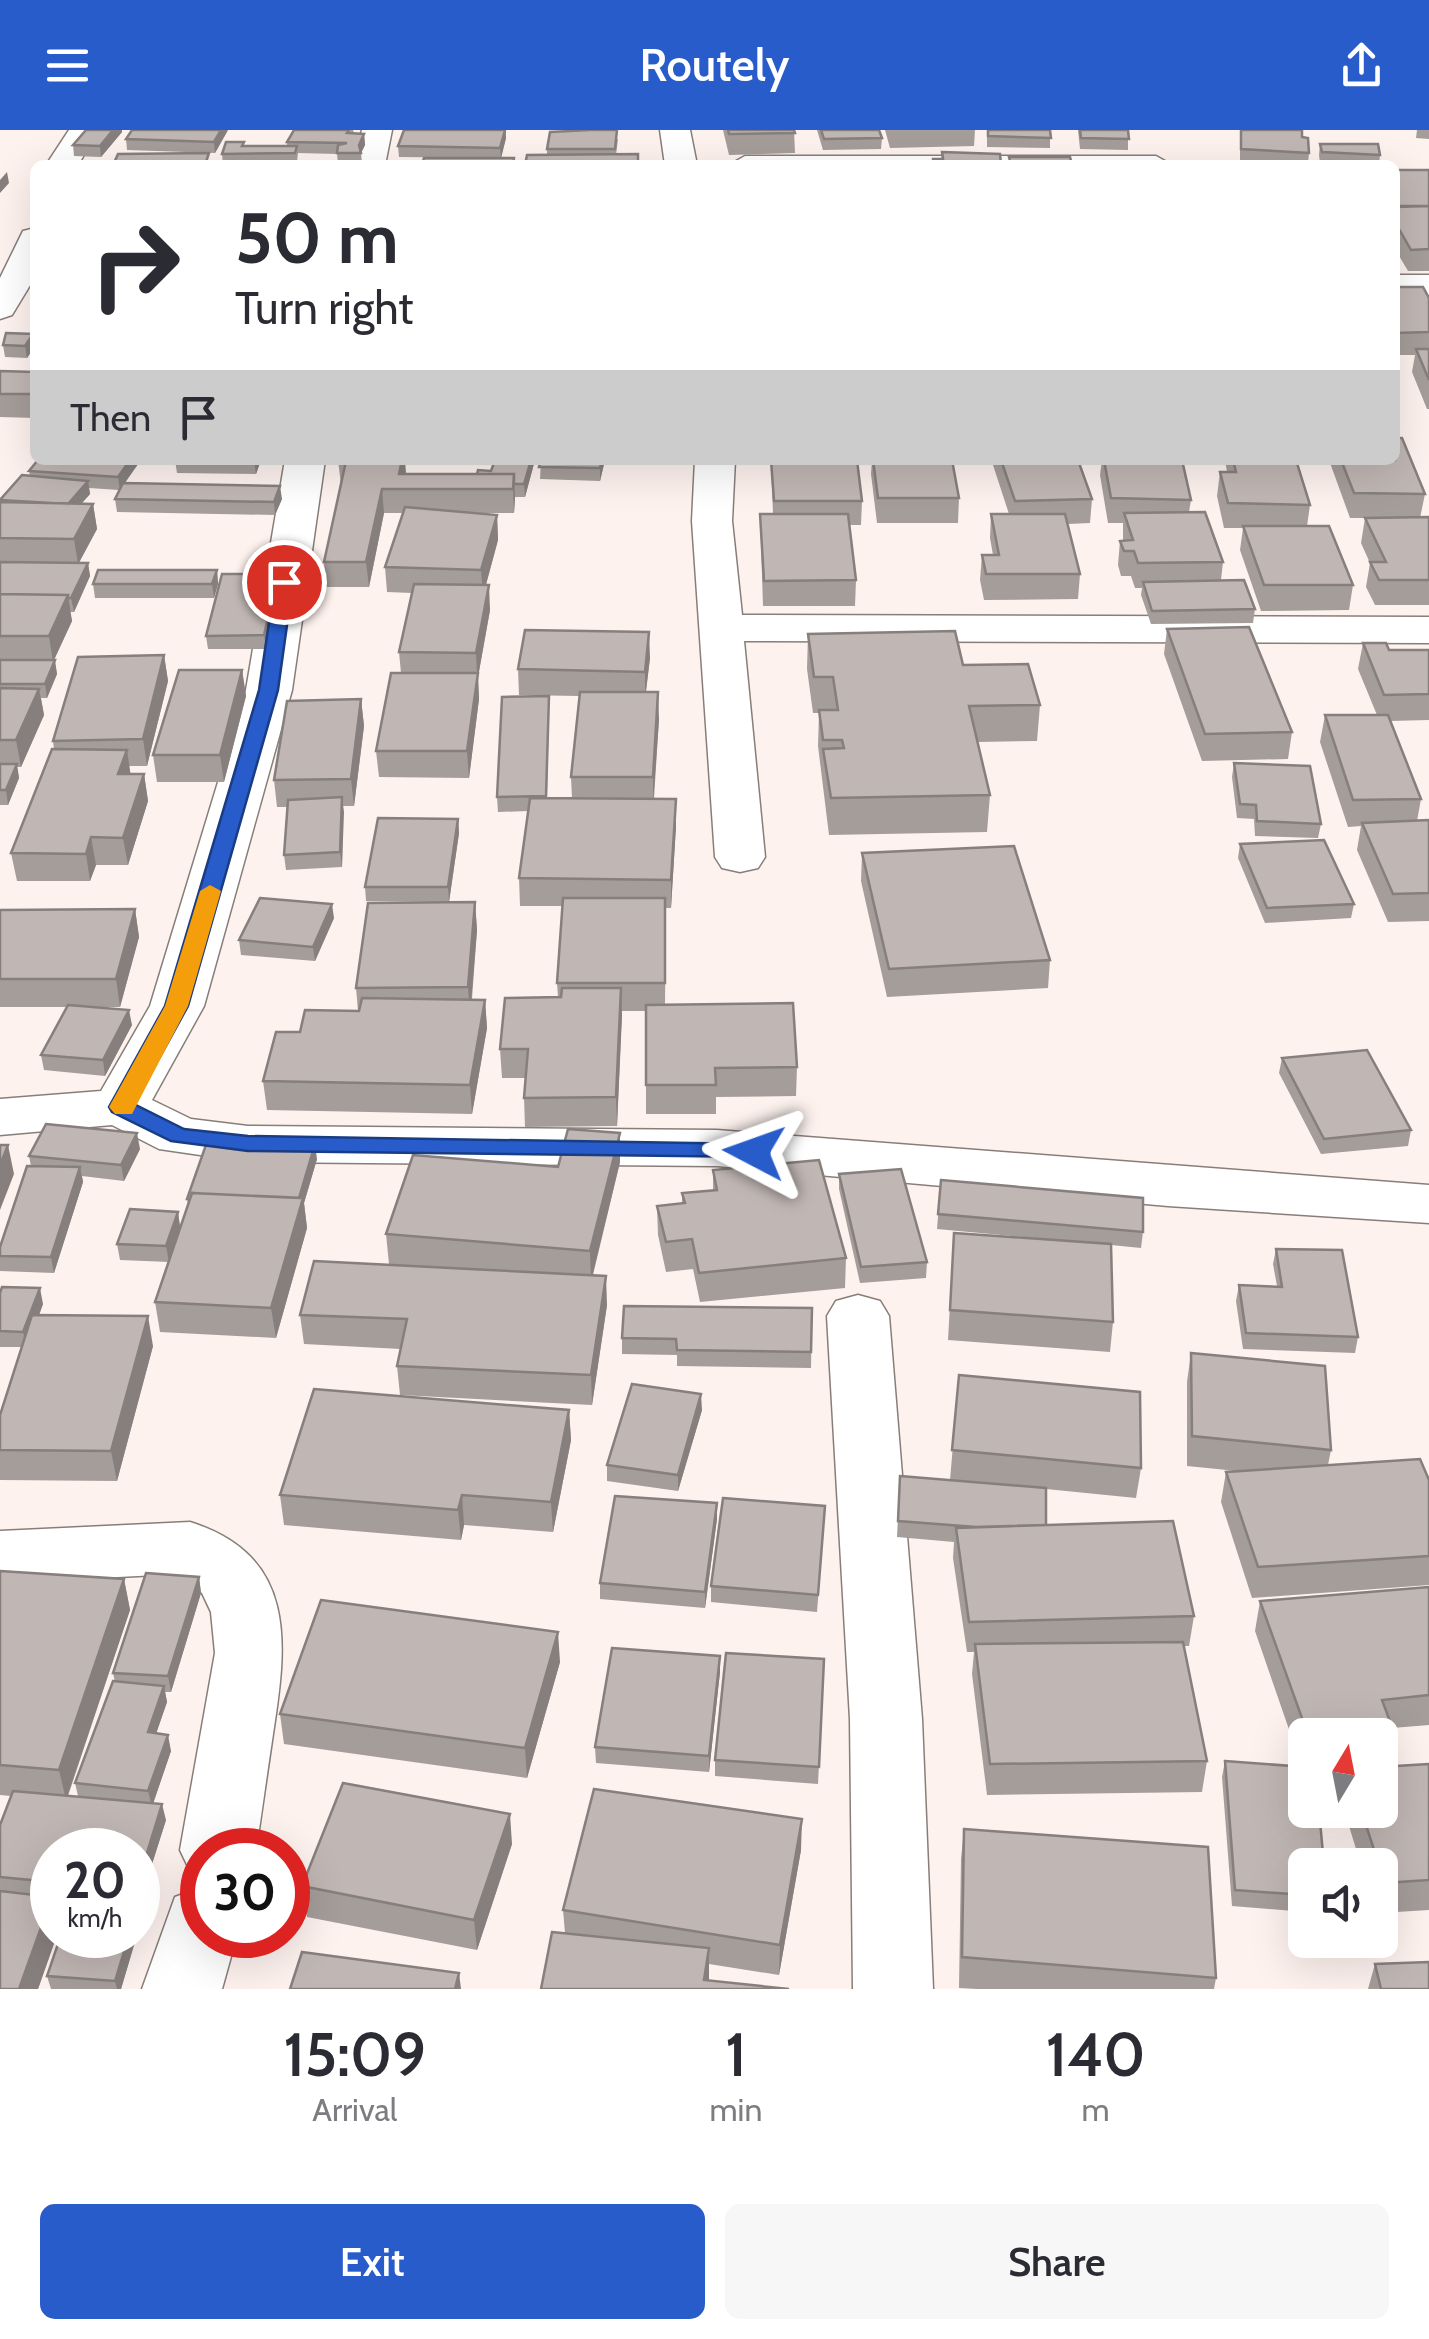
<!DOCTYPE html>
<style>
:root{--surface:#fff;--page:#f7f7f7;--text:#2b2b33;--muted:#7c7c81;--accent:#275cca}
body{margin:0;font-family:Cabin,sans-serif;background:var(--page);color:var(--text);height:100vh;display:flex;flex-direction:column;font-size:38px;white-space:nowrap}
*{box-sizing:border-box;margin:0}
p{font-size:32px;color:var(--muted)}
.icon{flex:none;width:55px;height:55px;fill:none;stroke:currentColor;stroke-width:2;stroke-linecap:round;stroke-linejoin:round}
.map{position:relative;height:1859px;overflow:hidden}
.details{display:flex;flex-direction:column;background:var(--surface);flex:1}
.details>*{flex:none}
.guide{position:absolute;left:30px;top:30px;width:1370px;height:305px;border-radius:15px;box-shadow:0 10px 40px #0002;background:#fff;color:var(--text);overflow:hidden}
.needle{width:65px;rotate:10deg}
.controls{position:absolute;left:1288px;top:1588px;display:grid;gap:20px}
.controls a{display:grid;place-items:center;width:110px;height:110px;border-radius:15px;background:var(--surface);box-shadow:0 10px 40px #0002;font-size:50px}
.speed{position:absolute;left:30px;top:1698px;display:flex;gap:20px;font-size:50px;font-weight:700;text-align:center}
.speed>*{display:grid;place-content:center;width:130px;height:130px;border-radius:50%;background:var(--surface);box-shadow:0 10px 40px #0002;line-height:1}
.speed small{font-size:25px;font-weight:400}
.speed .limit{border:15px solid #d22;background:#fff;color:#111}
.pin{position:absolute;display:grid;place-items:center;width:85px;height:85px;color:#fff;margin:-42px;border:5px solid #fff;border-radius:50%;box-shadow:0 2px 10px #0007}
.me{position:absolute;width:110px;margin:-55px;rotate:274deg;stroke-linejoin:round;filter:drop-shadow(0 0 8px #0008)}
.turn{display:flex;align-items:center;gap:35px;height:210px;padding:0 40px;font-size:45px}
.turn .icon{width:130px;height:130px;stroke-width:2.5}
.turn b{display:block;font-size:70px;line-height:85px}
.then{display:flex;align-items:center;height:95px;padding:0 40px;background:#0003;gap:20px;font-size:38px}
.eta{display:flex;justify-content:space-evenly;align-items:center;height:170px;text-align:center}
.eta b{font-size:60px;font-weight:600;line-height:70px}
.action{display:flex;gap:20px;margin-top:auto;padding:20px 40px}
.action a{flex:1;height:115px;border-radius:15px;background:var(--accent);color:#fff;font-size:40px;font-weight:600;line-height:115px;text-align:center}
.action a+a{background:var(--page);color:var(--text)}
header{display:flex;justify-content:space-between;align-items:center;height:130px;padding:0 40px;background:var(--accent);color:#fff;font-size:45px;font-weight:600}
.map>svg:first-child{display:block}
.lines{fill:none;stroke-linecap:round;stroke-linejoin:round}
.street-casing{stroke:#877e7a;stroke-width:3}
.street{fill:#fff;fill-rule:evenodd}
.wall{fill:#a59d9a}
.shaded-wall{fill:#867f7d}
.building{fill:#c0b6b3;stroke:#867f7d;stroke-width:2.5}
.route{fill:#275cca;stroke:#193c83;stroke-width:2.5}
.slow{fill:#f59e0b}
</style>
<header><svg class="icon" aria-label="menu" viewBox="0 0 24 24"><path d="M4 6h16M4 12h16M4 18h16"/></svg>Routely<svg class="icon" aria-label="share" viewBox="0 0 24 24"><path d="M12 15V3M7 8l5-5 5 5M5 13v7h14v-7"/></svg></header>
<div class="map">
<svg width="1429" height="1859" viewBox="0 0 1429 1859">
<rect width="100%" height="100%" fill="#fdf2ee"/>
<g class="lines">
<defs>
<path id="street" d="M69,0H99L78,35H46Z
M362,0H392L385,35H353Z
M660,0H690L697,35H665Z
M745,26H1156L1172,35H729Z
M35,98V147L12,185L0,189V148L23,101Z
M1395,145H1429V165H1395Z
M285,330H325L292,560L204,876L152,970L191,989L248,996L717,1000L1429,1055V1093L1168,1076L717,1036L248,1032L159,1019L112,995L0,1005V969L101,961L150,876L246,560Z
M695,330H735L732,391L742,485L1429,487V513L744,511L765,727L758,738L740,742L722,738L715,727L692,391Z
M858,1165L880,1171L889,1186L922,1589L933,1859H853L850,1589L827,1186L836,1171Z
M190,1392C298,1426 287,1514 273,1604C267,1643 262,1681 256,1720H202V1747L191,1743L180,1720L215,1523L211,1482L202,1463L177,1444L0,1453V1401Z
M202,1757V1805H237L222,1859H142L175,1767Z"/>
</defs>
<use href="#street" class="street-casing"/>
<use href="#street" class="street"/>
</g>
<path class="wall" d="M86,0H122V2L101,27L74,26L73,15Z
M228,0L215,23L127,20L126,9Z
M294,0H353L354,3L364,4L365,15L361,23L362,33L338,34L337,24L298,23L297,32L223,35L222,24L244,12V16H287V12Z
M404,0H506V8L501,28L399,27L398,16Z
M723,0H794L795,23L729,25Z
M817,0H879L882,8L881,19L823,20Z
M885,0H975L974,16L890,18Z
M987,0H1050V18L987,17Z
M1078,0H1128V20L1080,19Z
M1240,0H1302V7L1309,23L1308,34L1240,30Z
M1417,0H1429V9L1416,8Z
M618,9L616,25H547V19Z
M1320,14L1380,25L1379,35L1320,33L1319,25Z
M1395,40H1429V141H1408L1395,119Z
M1395,157L1429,168V279H1427L1412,242L1415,225H1395Z
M33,204L35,216L27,228L5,227L3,215Z
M0,241L35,242V288L0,287Z
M91,330L125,353L282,369L275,385L117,382L115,369L119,360L89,358L90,364L81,374H93L97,399L79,433H88L90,446L74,482H70L72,491L54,530L57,544L47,568H41L44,585L21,637H17L19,648L8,675H0V369L30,346L29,341L90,332Z
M175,330H261L256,344L177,343Z
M338,330L406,344H477L491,341L495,330H535L525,367H515L514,383H473L497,385L498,410L486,455L490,480L478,547L479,569L469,648L379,647L376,621L401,543L399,522L412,463L387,462L385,437L403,383H384L369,457H326L324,432L341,355Z
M541,330H605L600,351L540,349Z
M771,330L862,371L861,395H850L856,450L855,476H763L760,384H773Z
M872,330H952L959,368L958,393H877L871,344Z
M993,330H1078L1092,369L1090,393L1068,394L1080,444L1078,469L984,470L980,450L982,425H993L990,408L991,384H1009L993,335Z
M1102,330H1182L1191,370L1189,382L1223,432L1221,450L1255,479L1253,493L1151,494L1141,465L1142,458H1135L1131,446H1121L1118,435L1120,411L1123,410V393H1108L1100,345Z
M1225,330H1296L1310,375L1307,396L1353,455L1349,480L1261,481L1240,420L1243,398H1224L1217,366L1220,342H1227Z
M1329,330H1395L1425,364L1420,388L1429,387V475H1375L1366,457L1370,433L1361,413L1365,388H1380H1350Z
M217,440L218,454L214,468H95L93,454Z
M278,444L279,458L266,519H208L206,506Z
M1167,499L1292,602L1288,629L1202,631L1164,524Z
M808,504L963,535L1040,575L1037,611L977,612L990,665L987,702L829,705L818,616L819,583H813L807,539Z
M1363,513L1389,520H1429V590L1390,591L1421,669L1417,691L1429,690V791L1388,792L1357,720L1361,696L1348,697L1320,612L1325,585H1377L1358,539Z
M164,525L168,551L147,636H129L130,644H144L148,671L128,735H96L90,751H17L11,723L54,619L53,611Z
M650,528L646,562L659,589L654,669H676V696L671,778H666L665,875L797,937L796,966L716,967V984H646V881H622L617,996L525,997L524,968L526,948H502L500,919L558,867L557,853L563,776H520L519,748L528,681L498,682L497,667L549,580L547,668H572L571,647L579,566L519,565L518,539Z
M242,540L246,566L224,652H157L153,625Z
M361,569L364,596L354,676H343L342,737L286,740L284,725L287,677H277L274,650Z
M1234,633L1321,694L1318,708L1255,706L1254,689L1237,688L1232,647Z
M458,689L459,703L449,772L366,771L365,757Z
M1240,714L1354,774L1351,788L1265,793L1238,728Z
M862,723L1050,830L1048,858L887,867L861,751Z
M475,772L477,800L472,869L485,870L487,898L472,984L267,980L263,951L300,902L358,881L356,858Z
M135,779L139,807L120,877H90L132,895L105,946L44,940L41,925L67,877H0V780Z
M334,788L315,831L241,825L239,810Z
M1282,928L1411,1000L1408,1016L1321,1024L1279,943Z
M140,1019L124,1051L82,1046L83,1052L54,1143L0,1141V1117L31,1036L29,1026Z
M317,1029L304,1073L307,1098L276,1208L160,1202L155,1172L188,1075L187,1069Z
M620,1032L593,1145L607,1175L592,1275L400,1265L397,1236L401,1219L304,1214L300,1185L430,1137L389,1134L386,1104L558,1037Z
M713,1040L846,1128L845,1158L700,1172L693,1139L666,1142L658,1105L657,1076L682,1073V1063L713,1060Z
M839,1044L927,1132L926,1148L860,1153L839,1059Z
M941,1050L1143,1102L1141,1118L1111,1115L1113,1192L1110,1222L948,1210L954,1103L1057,1110L937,1099Z
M178,1082L180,1097L169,1132L120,1130L117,1114Z
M1276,1119L1358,1207L1355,1223L1243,1219L1236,1171L1239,1155L1277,1156L1273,1134Z
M0,1163L43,1174L39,1185L153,1216L117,1351L0,1350V1285L22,1217H0Z
M812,1178L811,1238L677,1236V1225L622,1224V1208Z
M1191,1223L1331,1320L1328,1335L1429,1350V1455L1252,1468L1221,1372L1226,1342L1237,1341L1187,1336V1252Z
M959,1245L1141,1338L1136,1368L1046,1359V1395L1194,1486L1189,1516H1184L1207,1631L1202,1662L987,1665L972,1544L974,1522H967L953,1428L954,1412L897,1407L900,1346L950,1350Z
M569,1280L571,1310L553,1402L464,1395L461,1410L284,1395L280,1365Z
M702,1280L678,1361L607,1351V1335Z
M717,1373V1389L705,1478L600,1469V1453Z
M824,1392L817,1482L711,1472V1456Z
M0,1441L124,1449L130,1480L68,1666H78L75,1653L115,1552L113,1543L199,1447L201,1463L171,1562H165L167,1572L156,1604L171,1621L153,1673L166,1690L139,1775L142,1789L138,1805V1720H52V1805H57L38,1859H0V1696L11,1666L0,1665Z
M1429,1457V1595L1392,1598L1380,1605H1305V1782L1232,1776L1222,1647L1225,1631L1302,1637L1255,1501L1260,1471Z
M824,1529L818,1654L715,1646V1630Z
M560,1532L527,1648L284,1614L280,1584Z
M720,1542L709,1642L596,1633L595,1617Z
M1395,1605L1387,1636H1380V1607Z
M1429,1634V1780L1380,1783V1735H1361L1344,1680H1380Z
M964,1699L1216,1848L1214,1859H977L959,1858L961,1729Z
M512,1714L477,1820L307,1787L302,1756Z
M801,1720L779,1845L709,1834V1850L541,1859L565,1803L563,1780Z
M137,1805L121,1859H51L47,1846Z
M1375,1834L1429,1859H1368Z"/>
<path class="shaded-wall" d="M113,0H122V2L101,27L100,16Z
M221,0H228L215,23L214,12Z
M505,0L506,8L501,28L500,18Z
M364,4L365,15L361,23L359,15Z
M7,42L9,53L0,63V50Z
M33,204L35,216L27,228L25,216Z
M130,330H141L120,360L118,347Z
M254,330H261L256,344Z
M402,330H405L406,343L399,344Z
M531,330H535L525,367L524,354Z
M602,330H605L600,351V338Z
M514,344L515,368L514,383L513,359Z
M88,351L90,364L68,389L65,376Z
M280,356L282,369L275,385L274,372Z
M382,359L384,383L369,457L366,432Z
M93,374L97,399L78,434L74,409Z
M497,385L498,410L483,465L481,440Z
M88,433L90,446L74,482L71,468Z
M217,440L218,454L214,468L212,454Z
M278,444L279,458L266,519L264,505Z
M489,455L490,480L478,547L479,569L469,648L467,621L477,546L476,523Z
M68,465L72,491L53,532L49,506Z
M649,502L650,528L645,568V542Z
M164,525L168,551L147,636L143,609Z
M55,530L57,544L47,568L45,554Z
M242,540L246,566L224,652L220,625Z
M39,559L44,585L21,637L16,610Z
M658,562L659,589L653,674V647Z
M361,569L364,596L354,676L351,649Z
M127,620L131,647L118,644Z
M17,634L19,648L8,675L6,660Z
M144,644L148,671L128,735L123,708Z
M342,667L344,682L342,737L340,722Z
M676,669V696L671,778V750Z
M458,689L459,703L449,772L448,757Z
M91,707L96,735L90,751L86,724Z
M475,772L477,800L470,885L468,857Z
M332,774L334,788L315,831L313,817Z
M135,779L139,807L120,877L116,849Z
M621,858L622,886L617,996L616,967Z
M485,870L487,898L472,984L470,955Z
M129,880L132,895L105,946L103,930Z
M137,1003L140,1019L124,1051L121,1035Z
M620,1003V1032L591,1151L590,1121Z
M315,1014L317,1029L304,1073L307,1098L276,1208L271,1178L297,1074Z
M8,1015L14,1044L0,1080V1035Z
M80,1037L83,1052L54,1143L51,1127Z
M178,1082L180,1097L169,1132L166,1116Z
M606,1146L607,1175L592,1275L591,1245Z
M40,1158L43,1174L27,1218L23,1202Z
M148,1186L153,1216L117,1351L111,1321Z
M701,1264L702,1280L678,1361V1345Z
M569,1280L571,1310L553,1402L551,1372Z
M462,1365L464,1395L461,1410L458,1380Z
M717,1373V1389L705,1478V1462Z
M199,1447L201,1463L171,1562L168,1546Z
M124,1449L130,1480L66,1670L59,1640Z
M558,1502L560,1532L527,1648L525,1618Z
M720,1526V1542L709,1642V1626Z
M164,1556L167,1572L151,1618L148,1602Z
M168,1605L171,1621L152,1677L148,1661Z
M162,1674L166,1690L139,1775L142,1789L138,1805V1752Z
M510,1684L512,1714L477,1820L474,1790Z
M802,1689L801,1720L779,1845L780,1815Z
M52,1767V1805H57L38,1859H19Z
M129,1805H137L121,1859H117L115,1851Z
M709,1818V1848L708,1859L704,1850Z
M459,1843L461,1859H455Z"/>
<path class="building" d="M86,0H113L100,16L73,15Z
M132,0H221L214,12L126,9Z
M294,0H349L347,3L364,4L359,15L361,23H337L338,15L347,13L287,12Z
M404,0H505L500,18L398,16Z
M590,0H617L615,19H547L550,2Z
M728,0H794L795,3L729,4Z
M821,0H879L882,8L824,9Z
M988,0H1050L1051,8L988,6Z
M1080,0H1128L1129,9L1081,8Z
M1241,0H1302V7L1308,8L1309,23L1241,19Z
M226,12H244L242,16H297L295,23L222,24Z
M1320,14H1378L1380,25L1322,22Z
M942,22L1000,24L1001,34L933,35V29H943Z
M209,23L205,35H113L118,24Z
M638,24V35H525L527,25Z
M1009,27H1070L1072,35H1011Z
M424,28H514L513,35H422Z
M298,32V35H223L224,34Z
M1395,40H1429V76H1395Z
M1429,76V119L1411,120L1395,92V77Z
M1395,157H1423L1429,168V202L1395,203Z
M6,203L33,204L25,216L3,215Z
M1416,219H1429V250Z
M0,241L35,242V264H0Z
M1395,308H1402L1425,364L1354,363L1341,330H1395Z
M38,330L90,332L91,330H130L118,347L29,341Z
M338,330H402L399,344H514L513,359H382L366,432H324L346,331Z
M495,330H531L524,354H514V344H477L478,340L491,341Z
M541,330H602L600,338L539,337Z
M771,330H857L862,371H774Z
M873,330H952L959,368H878Z
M1001,330H1078L1092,369L1015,371Z
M1104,330H1182L1191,370L1111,368Z
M1233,330H1296L1310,375L1228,373L1220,342H1236Z
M22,345L88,351L68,374L0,370Z
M123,353L280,356L274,372L115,369Z
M0,372L93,374L74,409L0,408Z
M405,377L497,385L481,440L385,437Z
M1205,382L1223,432L1138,433L1134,421H1124L1120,411L1133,410L1124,383Z
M760,384H848L856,450L764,451Z
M991,384H1065L1080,444H986L982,425H999Z
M1429,387V450H1379L1370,432H1386L1365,388Z
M1243,396H1329L1353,455H1264Z
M0,432L88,433L71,468H68V465L0,464Z
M98,440H217L212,454H93Z
M222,444H278L264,505L206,506Z
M1244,450L1255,479L1152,481L1143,452Z
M414,454L489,455L476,523L399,522Z
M0,464L68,465L49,506H0Z
M1249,497L1292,602L1205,604L1167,499Z
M525,500L649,502L645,542L518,539Z
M955,501L963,535L1028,534L1040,575L969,576L990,665L831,668L823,619L844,618L842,610H823L819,580H838L833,547H814L808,504Z
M1363,513H1386L1389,520H1429V564L1384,565Z
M164,525L143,609L53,611L78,527Z
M0,530H55L45,554H0Z
M179,540H242L220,625H153Z
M391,543H478L467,621H376Z
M0,558L39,559L16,610H0Z
M580,562H658L653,647H571Z
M549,566L546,666L497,667L502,567Z
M361,569L351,649L274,650L287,571Z
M1325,585H1388L1421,669L1353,670Z
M52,619L127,620L118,644H144L123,708L91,707L86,724L11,723Z
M1234,633L1310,636L1321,694L1257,691L1256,675L1240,674Z
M0,634H17L6,660H0Z
M342,667L340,722L284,725L288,670Z
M530,668L676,669L671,750L519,748Z
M378,688L458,689L448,757H365Z
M1429,690V763L1393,764L1362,693Z
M1324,710L1354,774L1267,778L1240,714Z
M1014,716L1050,830L889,839L862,723Z
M260,768L332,774L313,817L239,810Z
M563,768H665V853H557Z
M475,772L468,857L356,858L368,773Z
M135,779L116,849H0V780Z
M562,858H621L616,967L524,968L528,919H500L505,868L561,867Z
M362,868L485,870L470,955L263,951L276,902H300L305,880L359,881Z
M793,873L797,937L715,938L716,955H646V875Z
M68,875L129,880L103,930L41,925Z
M1367,920L1411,1000L1324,1009L1282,928Z
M46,994L137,1003L121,1035L29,1026Z
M568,999L620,1003L590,1121L386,1104L413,1025L558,1037Z
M208,1009L315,1014L299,1068L192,1063L190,1069H187Z
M0,1015H8L0,1035Z
M819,1030L846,1128L699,1143L692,1109L666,1112L657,1076L685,1073L682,1063L717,1060L713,1040Z
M27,1036L80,1037L51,1127L0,1126V1117Z
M901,1039L927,1132L861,1137L839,1044Z
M941,1050L1143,1068V1102L938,1084Z
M192,1063L303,1068L271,1178L155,1172Z
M130,1079L178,1082L166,1116L117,1114Z
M954,1103L1111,1114L1113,1192L950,1180Z
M1276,1119L1342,1120L1358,1207L1246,1203L1239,1155L1282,1157Z
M314,1131L606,1146L591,1245L397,1236L407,1189L300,1185Z
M2,1157L40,1158L23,1202L0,1201V1163Z
M624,1176L812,1178L811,1222L677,1220L676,1209L622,1208Z
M32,1185L148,1186L111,1321L0,1320V1285Z
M1191,1223L1325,1236L1331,1320L1192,1306Z
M959,1245L1140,1262L1141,1338L952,1320Z
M632,1254L701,1264L678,1345L607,1335Z
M314,1259L569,1280L551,1372L462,1365L458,1380L280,1365Z
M1420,1329L1429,1350V1426L1258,1437L1226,1342Z
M900,1346L1046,1358V1395L976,1397L898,1391Z
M615,1366L717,1373L705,1462L600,1453Z
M723,1368L825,1376L818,1465L711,1456Z
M1173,1391L1194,1486L969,1492L956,1398Z
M0,1441L124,1449L59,1640L0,1635Z
M146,1443L199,1447L168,1546L113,1543Z
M1429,1457V1565L1382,1570L1395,1605L1380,1607V1605H1308L1260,1471Z
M321,1470L558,1502L525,1618L280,1584Z
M1183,1512L1207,1631L990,1634L975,1514Z
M612,1518L720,1526L709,1626L595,1617Z
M726,1523L824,1529L819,1637L715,1630Z
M113,1551L164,1556L148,1602L168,1605L148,1661L75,1653Z
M1225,1631L1305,1637V1680H1319L1324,1735H1305V1765L1235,1760Z
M1429,1634V1750L1384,1753L1380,1735H1379L1361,1680H1380V1637Z
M343,1653L510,1684L474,1790L302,1756Z
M594,1659L802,1689L780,1815L563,1780Z
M13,1661L162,1674L138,1752V1720H52V1752L0,1747V1695Z
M964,1699L1208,1717L1216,1848L962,1827Z
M0,1761L52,1767L19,1859H0Z
M552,1802L709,1818L704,1850L789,1859H541Z
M61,1805H129L115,1851L47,1846Z
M302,1822L459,1843L455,1859H290Z
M1429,1832V1859H1381L1375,1834Z"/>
<path class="route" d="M284,447L293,452L278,560L188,876L134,974L184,999L248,1006L754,1014L762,1016V1027L248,1021L171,1011L112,982L109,977L165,876L259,560L275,452Z"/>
<path class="slow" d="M210,755L221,761L188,876L132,984H115L109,977L165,876L200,761Z"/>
</svg>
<div class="controls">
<a><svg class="needle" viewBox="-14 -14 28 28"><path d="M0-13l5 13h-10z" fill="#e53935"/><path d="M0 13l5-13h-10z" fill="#7c7c81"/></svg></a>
<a><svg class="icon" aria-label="sound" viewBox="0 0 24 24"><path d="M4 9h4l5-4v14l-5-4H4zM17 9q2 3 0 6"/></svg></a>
</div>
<div class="speed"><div>20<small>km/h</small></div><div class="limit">30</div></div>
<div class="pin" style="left:284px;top:452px;background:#d93025"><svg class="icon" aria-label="arrive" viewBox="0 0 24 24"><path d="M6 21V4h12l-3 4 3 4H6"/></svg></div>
<svg class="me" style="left:754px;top:1022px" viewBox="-20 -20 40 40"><path d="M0-17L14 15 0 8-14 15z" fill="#275cca" stroke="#fff" stroke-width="4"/></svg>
<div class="guide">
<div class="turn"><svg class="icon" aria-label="right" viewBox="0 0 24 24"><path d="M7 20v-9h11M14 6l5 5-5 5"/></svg><div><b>50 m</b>Turn right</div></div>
<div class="then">Then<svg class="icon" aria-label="arrive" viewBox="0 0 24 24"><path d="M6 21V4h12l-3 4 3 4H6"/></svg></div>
</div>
</div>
<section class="details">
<div class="eta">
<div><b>15:09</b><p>Arrival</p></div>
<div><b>1</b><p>min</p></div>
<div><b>140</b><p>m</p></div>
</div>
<div class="action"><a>Exit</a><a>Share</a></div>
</section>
